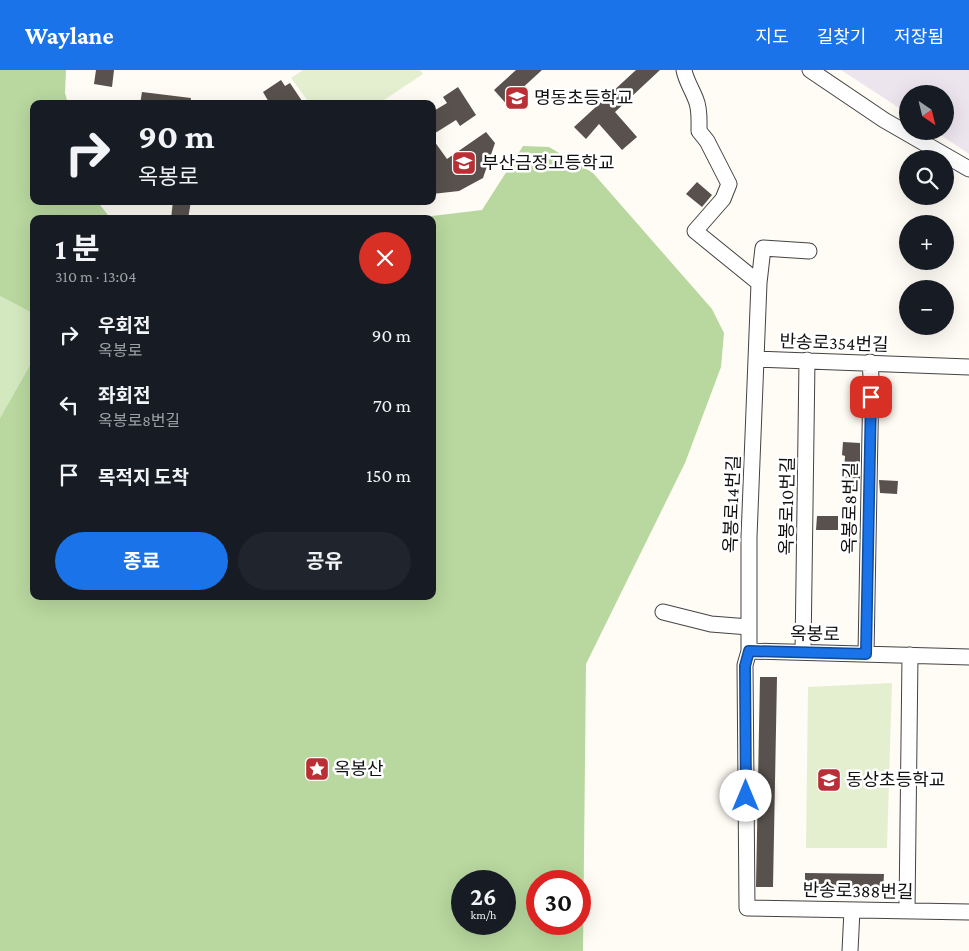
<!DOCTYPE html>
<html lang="ko">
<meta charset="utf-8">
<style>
:root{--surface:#171b24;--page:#20242c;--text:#f1f3f6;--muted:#9ea1a6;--accent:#1a73e8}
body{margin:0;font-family:"Crimson Pro","Noto Sans KR",serif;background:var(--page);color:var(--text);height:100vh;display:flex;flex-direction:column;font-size:19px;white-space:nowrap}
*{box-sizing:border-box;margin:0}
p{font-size:16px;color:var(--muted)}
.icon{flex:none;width:28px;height:28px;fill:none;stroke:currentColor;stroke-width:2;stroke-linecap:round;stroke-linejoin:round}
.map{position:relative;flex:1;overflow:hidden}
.panel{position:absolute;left:30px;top:145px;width:406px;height:385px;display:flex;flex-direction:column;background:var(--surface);border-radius:10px;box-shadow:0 5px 20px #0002}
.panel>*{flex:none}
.hud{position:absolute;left:30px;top:30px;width:406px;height:105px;border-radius:10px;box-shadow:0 5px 20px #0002;background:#171b24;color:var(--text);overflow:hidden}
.needle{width:32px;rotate:145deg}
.buttons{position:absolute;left:899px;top:15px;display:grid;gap:10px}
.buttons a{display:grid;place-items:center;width:55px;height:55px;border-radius:50%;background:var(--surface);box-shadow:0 5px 20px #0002;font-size:25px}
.speed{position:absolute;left:451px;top:800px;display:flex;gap:10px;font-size:25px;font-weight:700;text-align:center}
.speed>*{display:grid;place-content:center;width:65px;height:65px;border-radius:50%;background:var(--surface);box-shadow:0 5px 20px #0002;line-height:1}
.speed small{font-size:12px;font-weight:400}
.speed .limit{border:8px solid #d22;background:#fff;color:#111}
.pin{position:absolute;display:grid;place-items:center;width:42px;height:42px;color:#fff;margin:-21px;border-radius:10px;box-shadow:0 2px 8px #0006}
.me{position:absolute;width:55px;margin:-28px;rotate:0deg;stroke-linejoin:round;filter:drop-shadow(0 0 4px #0008)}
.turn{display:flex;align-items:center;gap:18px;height:105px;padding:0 25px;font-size:22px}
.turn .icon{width:65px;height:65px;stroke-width:2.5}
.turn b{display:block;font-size:35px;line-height:42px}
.round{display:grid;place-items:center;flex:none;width:52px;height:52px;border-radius:26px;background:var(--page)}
.headline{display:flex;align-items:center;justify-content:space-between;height:85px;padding:0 25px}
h1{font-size:30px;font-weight:700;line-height:38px}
.primary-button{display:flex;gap:10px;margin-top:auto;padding:10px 25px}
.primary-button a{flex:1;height:58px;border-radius:30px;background:var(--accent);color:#fff;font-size:20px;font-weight:700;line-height:58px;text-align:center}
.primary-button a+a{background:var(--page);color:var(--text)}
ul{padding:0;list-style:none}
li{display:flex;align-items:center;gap:15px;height:70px;padding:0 25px}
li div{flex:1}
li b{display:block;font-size:19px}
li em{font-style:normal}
header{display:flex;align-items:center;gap:30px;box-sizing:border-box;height:70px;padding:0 25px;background:var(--accent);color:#fff}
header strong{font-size:24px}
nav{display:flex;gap:28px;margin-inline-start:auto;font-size:18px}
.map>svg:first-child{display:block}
.industrial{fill:#ede5ee}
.green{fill:#d3e8be}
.forest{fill:#b8d89f;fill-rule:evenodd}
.pitch{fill:#e4efd0}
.building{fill:#58514d}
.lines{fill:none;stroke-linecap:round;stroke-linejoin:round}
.minor-casing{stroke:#434343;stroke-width:17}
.minor{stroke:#fff;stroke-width:15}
.route-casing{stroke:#114b97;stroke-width:12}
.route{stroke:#1a73e8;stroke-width:9}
.labels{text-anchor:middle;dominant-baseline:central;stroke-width:5;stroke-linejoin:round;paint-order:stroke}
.poi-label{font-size:18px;fill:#101010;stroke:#fff;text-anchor:start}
.street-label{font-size:18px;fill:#101010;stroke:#fff}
</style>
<header>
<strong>Waylane</strong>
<nav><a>지도</a><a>길찾기</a><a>저장됨</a></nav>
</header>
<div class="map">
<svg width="969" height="881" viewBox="0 0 969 881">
<rect width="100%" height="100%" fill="#fefcf4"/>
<path class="industrial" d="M841,0H969V84L935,61H945V24H908L907,43Z"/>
<path class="green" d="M0,226L34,244V288L0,348Z"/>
<path class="forest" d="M0,0H66L65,23L68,34H34V131H97L111,149H34V244L0,226Z
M523,76L549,77L593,103L712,239L724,263L721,297L685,393L586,594L583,881H0V348L34,288V526H432V149H407L482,140ZM462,811H505V854H462ZM538,811H580V854H538Z"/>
<path class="pitch" d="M303,0H420L423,4L378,34H310L291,8Z
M892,613L887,778H806L808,617Z"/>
<path class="building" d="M96,0H114L112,17L94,14Z
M516,0H542L518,22L523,28L511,39L494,20Z
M636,0H660L615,42L637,67L622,80L599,54L586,69L574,57Z
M281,10L285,16L290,13L304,34H270L263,22Z
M458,17L476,45L460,56L456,50L432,65V42L447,33L443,27Z
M142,22L191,28L190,34H140Z
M486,62L495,73L483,108L459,121L432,124V68L447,89Z
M697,112L712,125L702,137L686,124Z
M173,131H191L188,149H171Z
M843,372L860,373V418L843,417L845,386L842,385Z
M879,410L898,411L897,424L880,423Z
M817,446H838V460H816Z
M760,607H777L773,817H756Z
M805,803L884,804L883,821L805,820Z"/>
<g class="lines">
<defs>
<path id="minor" d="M684,0C686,11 692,19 696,30C700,39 699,51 699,61L707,71L729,114L723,129L695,161L759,213L749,467V581L745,595L747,838L969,842
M810,0L884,50L969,99
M759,213L763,178L809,181
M757,289L969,297
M663,542L711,554L749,557
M749,581L969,587
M803,582L807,290
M866,584L871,307L870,292
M907,841L910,585
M850,881L852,840"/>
</defs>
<use href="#minor" class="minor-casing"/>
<use href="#minor" class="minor"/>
</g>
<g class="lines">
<defs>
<path id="route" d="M746,726L745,596L749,581L866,584L871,327"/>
</defs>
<use href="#route" class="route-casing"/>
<use href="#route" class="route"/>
</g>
<defs>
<symbol id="school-square" viewBox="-11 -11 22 22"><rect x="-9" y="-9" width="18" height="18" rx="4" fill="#b92f35" stroke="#fff"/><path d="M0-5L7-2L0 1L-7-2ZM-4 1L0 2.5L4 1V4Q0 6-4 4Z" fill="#fff"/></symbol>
<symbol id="sight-square" viewBox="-11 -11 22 22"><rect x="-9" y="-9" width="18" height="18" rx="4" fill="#b92f35" stroke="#fff"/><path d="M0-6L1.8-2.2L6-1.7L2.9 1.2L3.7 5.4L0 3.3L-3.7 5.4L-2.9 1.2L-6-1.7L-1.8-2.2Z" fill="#fff"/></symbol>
</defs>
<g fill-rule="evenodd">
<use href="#school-square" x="503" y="14" width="28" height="28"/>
<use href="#school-square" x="450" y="79" width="28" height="28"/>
<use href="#sight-square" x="303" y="685" width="28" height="28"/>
<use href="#school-square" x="815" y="696" width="28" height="28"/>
</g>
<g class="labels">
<g class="poi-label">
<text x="534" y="28">명동초등학교</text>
<text x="482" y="93">부산금정고등학교</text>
<text x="334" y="699">옥봉산</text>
<text x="846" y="710">동상초등학교</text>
</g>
<g class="street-label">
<text transform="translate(834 273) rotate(2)">반송로354번길</text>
<text transform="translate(732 434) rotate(-88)">옥봉로14번길</text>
<text transform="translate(787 436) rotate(-89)">옥봉로10번길</text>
<text transform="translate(850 438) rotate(-89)">옥봉로8번길</text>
<text transform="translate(815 564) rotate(1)">옥봉로</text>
<text transform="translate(858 821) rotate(1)">반송로388번길</text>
</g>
</g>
</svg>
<div class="buttons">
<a><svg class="needle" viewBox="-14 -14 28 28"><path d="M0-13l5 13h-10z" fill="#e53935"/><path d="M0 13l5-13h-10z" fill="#9ea1a6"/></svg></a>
<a><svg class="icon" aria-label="search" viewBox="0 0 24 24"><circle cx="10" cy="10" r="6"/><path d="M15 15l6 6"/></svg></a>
<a>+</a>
<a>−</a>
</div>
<div class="speed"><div>26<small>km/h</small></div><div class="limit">30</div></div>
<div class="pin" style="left:871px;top:327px;background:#d93025"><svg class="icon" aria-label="arrive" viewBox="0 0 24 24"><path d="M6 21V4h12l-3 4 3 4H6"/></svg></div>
<svg class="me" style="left:746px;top:726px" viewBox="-20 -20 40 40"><circle r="19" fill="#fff"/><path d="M0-13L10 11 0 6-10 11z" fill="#1a73e8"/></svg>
<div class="hud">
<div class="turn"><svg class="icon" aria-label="right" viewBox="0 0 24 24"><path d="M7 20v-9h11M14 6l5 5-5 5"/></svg><div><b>90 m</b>옥봉로</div></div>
</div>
<section class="panel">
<div class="headline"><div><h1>1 분</h1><p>310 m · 13:04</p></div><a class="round" style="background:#d93025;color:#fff"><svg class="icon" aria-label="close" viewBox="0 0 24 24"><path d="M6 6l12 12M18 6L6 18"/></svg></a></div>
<ul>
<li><svg class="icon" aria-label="right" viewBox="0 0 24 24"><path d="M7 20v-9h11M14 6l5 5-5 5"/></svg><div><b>우회전</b><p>옥봉로</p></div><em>90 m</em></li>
<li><svg class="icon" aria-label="left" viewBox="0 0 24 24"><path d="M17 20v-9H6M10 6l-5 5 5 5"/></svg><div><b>좌회전</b><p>옥봉로8번길</p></div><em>70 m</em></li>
<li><svg class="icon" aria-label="arrive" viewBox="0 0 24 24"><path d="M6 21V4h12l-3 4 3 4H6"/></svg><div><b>목적지 도착</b></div><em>150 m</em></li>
</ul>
<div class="primary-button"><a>종료</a><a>공유</a></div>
</section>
</div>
